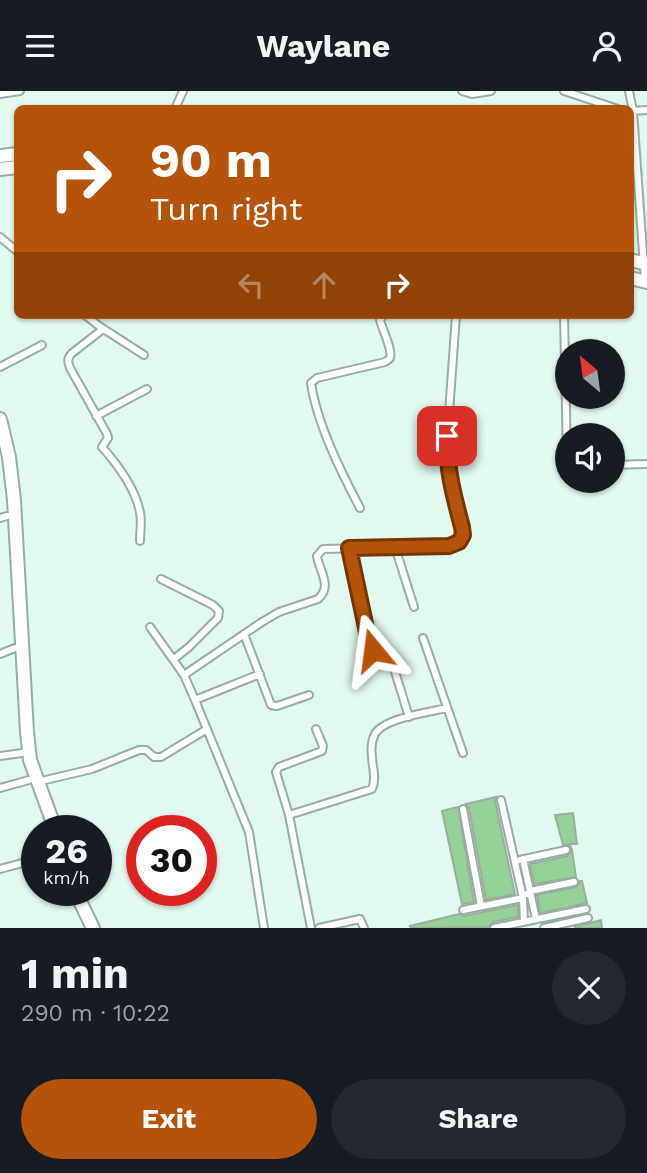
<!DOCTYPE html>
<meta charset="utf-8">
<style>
:root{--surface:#171b24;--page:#242831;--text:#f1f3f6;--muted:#9ea1a6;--accent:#b45309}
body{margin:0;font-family:"Work Sans",sans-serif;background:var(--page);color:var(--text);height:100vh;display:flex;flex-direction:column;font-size:26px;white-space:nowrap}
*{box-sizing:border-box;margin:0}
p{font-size:23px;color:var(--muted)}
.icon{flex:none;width:38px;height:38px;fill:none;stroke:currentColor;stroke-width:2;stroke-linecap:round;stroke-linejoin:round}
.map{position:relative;height:837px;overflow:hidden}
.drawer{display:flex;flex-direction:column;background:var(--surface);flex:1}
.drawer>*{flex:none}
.guide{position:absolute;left:14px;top:14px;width:620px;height:214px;border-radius:10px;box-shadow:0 2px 5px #0004;background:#b45309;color:#fff;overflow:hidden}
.needle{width:46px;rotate:331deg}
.controls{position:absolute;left:555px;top:248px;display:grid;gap:14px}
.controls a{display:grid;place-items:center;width:70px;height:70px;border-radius:50%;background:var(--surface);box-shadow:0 2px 5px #0004;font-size:35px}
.speed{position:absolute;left:21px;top:724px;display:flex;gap:14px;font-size:35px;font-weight:700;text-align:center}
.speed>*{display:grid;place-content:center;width:91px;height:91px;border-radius:50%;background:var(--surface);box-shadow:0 2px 5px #0004;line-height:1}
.speed small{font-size:18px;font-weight:400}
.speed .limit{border:10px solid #d22;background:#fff;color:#111}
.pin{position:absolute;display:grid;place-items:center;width:60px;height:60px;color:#fff;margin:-30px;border-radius:14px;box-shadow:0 4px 10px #0006}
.me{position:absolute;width:77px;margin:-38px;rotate:344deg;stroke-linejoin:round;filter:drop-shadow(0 0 5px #0008)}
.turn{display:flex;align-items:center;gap:24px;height:147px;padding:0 21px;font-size:32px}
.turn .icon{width:91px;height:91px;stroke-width:2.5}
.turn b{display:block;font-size:49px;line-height:60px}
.lanes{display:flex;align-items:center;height:66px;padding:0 21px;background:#0003;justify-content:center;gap:35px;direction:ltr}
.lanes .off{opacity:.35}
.round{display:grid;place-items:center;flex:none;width:74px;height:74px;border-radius:37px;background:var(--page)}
.summary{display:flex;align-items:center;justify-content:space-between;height:119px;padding:0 21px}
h1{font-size:42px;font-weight:700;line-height:52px}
.primary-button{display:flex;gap:14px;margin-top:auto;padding:14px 21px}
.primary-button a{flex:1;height:80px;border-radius:42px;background:var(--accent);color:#fff;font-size:28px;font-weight:700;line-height:80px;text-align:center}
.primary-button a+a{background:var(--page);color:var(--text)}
header{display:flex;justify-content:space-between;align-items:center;height:91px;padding:0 21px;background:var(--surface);font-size:32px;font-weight:700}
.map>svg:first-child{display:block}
.building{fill:#94d196;stroke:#9dad9d;stroke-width:2}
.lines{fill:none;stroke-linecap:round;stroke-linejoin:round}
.street-casing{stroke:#96ada3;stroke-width:10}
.highway-casing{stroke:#96ada3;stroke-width:16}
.street{stroke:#fff;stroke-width:6}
.highway{stroke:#fff;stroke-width:12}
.route-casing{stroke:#753606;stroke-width:18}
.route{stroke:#b45309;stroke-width:12}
</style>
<header><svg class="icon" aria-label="menu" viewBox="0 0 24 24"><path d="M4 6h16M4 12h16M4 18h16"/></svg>Waylane<svg class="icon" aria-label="person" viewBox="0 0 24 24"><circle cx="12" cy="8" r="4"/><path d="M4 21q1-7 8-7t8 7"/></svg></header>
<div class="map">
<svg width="647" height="837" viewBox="0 0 647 837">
<rect width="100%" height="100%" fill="#e1f9ef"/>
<path class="building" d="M496,706L495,710L515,803L486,809L469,717L466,713Z
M458,716L474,811L462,813L442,720Z
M573,722L577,753H570L571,757L568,754H563L555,724Z
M572,759L576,786L534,793L530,773L567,765Z
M580,790H582L587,812L540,822L537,804L576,796L579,793Z
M518,814V826L493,831L488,836L411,837L410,835L459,823L464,825Z
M601,829L602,837H576L575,836Z"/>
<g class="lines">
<defs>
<path id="street" d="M462,0L472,3L491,0
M564,0L618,18
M629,0L633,20L645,190
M0,3L20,0
M175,18L183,0
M632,20L647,19
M0,146L18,161
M85,224L99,235L144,264
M564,224L567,367
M103,238L71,263C67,268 68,271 70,277L107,343L108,347L102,356C118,374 135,397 140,421C142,430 140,440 140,450
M0,276L42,254
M96,325L147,298
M612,374L647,373
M360,417C341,381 317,333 311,292L317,287L385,271C386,270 389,269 390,267C393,259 382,238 380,229L384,224
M0,427L7,425
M395,456L414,516
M349,457L371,557L373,559L385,556L388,558L409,626
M161,488L213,514L219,520L218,527L189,556L174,568
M150,536L184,584L195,609L249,741L264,837
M244,543L271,614L277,615L309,604
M423,547L463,662
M0,563L15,557
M184,584L262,531L279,521L318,508C333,495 319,480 317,465L323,458L449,455L459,451L463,444L462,436L448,381L446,364L456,224
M195,609L260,583
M0,665L22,662
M37,691L92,678L139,659H146L154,666H161L207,638
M0,697L29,689
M501,709L523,807
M463,718L481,815
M289,724L276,681L279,676L322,660L323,655L316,638
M523,768L536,828
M520,769L566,759
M0,778L37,768
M527,803L530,800L574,791
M463,819L523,807L524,831
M311,837L289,724L372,698C377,687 372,676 372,665C371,658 372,649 375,643C384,627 430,621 447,617
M319,837L360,828L364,837
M494,837L586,818
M544,837L588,827"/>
<path id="highway" d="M0,65L18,63
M0,78L18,76
M630,169L647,173
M630,187L647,191
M0,328L9,366L14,409L27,641L30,669L56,740
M75,800L93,837"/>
</defs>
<use href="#street" class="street-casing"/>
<use href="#highway" class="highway-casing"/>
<use href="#street" class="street"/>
<use href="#highway" class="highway"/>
</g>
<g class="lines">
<defs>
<path id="route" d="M373,559L371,557L369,551L349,457L449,455L459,451L463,444L462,436C454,406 446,376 447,345"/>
</defs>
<use href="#route" class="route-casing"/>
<use href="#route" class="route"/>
</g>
</svg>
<div class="controls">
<a><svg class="needle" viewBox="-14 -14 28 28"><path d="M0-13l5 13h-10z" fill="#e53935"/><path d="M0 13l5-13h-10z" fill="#9ea1a6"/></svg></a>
<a><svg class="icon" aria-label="sound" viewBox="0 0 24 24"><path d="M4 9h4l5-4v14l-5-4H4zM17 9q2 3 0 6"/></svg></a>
</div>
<div class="speed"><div>26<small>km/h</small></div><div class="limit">30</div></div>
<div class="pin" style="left:447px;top:345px;background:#d93025"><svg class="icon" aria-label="arrive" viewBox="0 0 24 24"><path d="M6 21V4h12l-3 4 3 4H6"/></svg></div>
<svg class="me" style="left:373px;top:559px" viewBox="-20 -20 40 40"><path d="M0-17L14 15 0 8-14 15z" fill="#b45309" stroke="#fff" stroke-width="4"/></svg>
<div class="guide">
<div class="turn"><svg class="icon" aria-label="right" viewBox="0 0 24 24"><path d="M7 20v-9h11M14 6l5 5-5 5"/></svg><div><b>90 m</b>Turn right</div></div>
<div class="lanes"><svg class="icon off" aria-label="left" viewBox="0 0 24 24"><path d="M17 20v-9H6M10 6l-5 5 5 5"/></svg><svg class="icon off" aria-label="ahead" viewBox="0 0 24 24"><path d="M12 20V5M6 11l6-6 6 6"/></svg><svg class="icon" aria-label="right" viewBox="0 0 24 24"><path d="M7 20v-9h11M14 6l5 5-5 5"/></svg></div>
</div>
</div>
<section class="drawer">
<div class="summary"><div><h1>1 min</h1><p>290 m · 10:22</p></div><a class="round"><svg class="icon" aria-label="close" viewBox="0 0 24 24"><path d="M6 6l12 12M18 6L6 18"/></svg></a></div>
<div class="primary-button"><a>Exit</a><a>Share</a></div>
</section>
